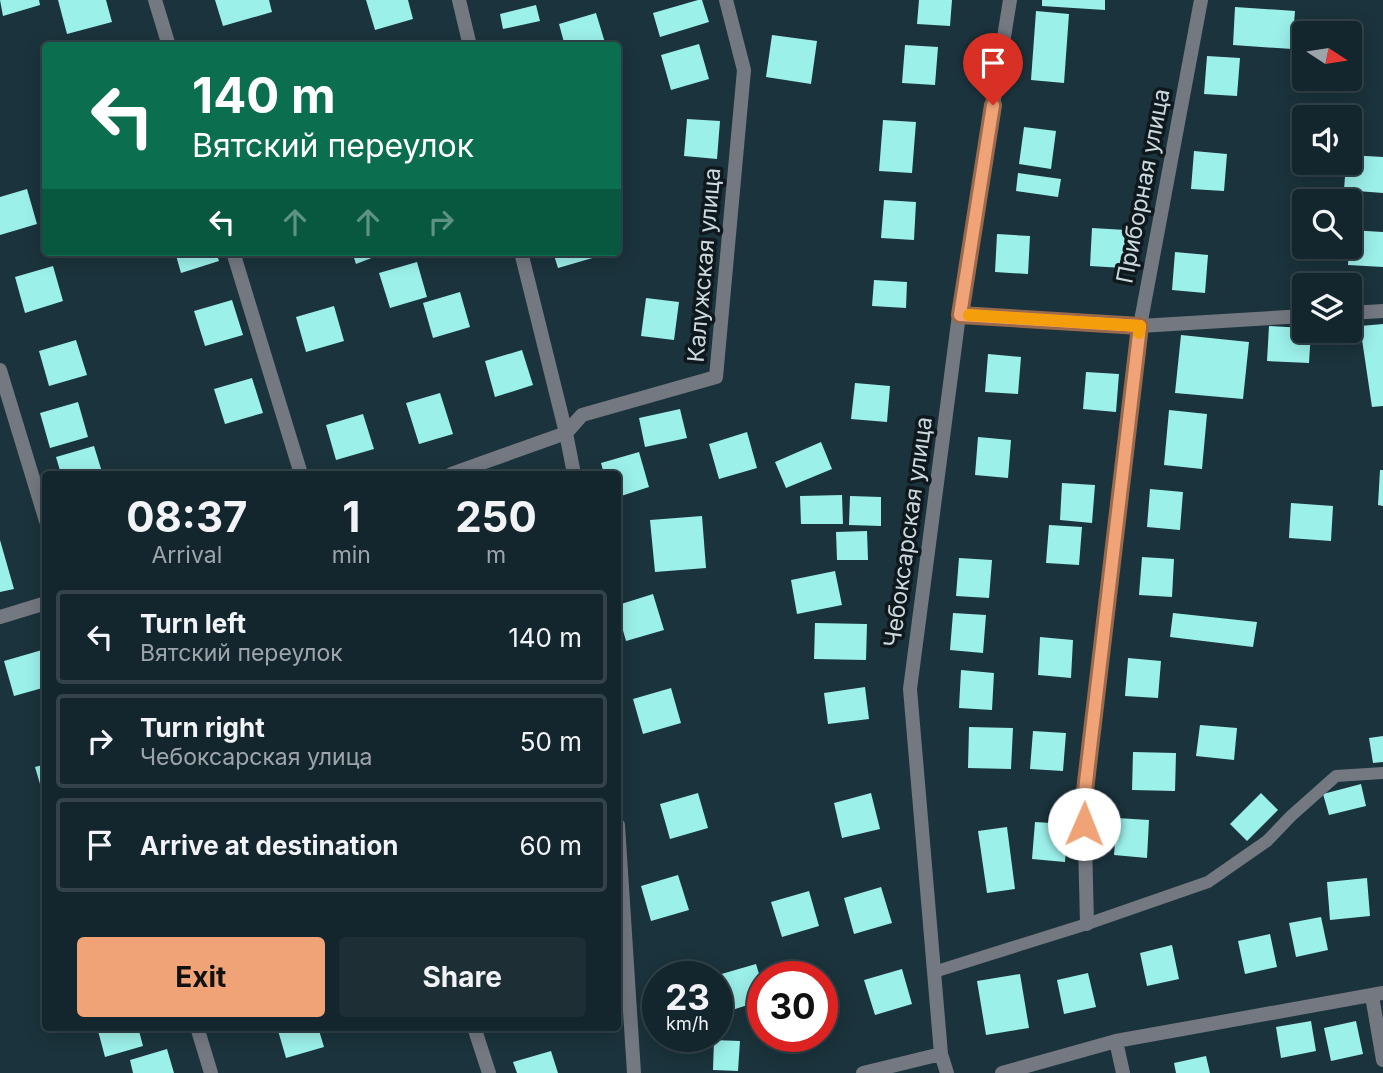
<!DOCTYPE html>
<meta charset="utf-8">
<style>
:root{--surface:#14262d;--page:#1d2e35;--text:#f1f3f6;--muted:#9da5aa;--line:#334349;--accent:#efa377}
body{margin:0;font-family:Inter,sans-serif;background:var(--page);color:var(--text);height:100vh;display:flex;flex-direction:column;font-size:26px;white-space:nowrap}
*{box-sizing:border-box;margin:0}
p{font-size:23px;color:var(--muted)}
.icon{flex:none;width:38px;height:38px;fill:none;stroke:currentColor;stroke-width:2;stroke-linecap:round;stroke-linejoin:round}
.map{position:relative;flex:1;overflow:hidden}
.details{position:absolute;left:42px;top:471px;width:579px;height:560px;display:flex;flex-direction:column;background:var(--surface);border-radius:7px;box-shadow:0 4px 18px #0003,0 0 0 2px var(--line)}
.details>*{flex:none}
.banner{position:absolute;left:42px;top:42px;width:579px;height:214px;border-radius:7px;box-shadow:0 4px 18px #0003,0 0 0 2px var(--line);background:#0b6e4f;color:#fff;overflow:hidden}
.needle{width:46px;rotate:102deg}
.buttons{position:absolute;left:1292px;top:21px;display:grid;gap:14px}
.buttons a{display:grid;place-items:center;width:70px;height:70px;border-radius:7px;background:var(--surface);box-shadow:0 4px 18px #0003,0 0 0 2px var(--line);font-size:35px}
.speed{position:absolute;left:642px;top:961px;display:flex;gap:14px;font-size:35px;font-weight:700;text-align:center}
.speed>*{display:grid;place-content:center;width:91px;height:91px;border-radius:50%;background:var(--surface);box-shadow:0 4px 18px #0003,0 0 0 2px var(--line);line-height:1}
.speed small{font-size:18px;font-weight:400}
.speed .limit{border:10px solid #d22;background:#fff;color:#111}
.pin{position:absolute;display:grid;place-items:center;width:60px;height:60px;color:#fff;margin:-72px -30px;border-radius:50% 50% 50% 0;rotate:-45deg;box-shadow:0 0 7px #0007}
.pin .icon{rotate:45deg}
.me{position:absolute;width:77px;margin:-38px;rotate:1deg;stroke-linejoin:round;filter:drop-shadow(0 0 5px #0008)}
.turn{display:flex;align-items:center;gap:24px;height:147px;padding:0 35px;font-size:32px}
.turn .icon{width:91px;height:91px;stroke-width:2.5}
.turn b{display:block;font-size:49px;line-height:60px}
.lanes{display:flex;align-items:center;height:66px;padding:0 35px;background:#0003;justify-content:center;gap:35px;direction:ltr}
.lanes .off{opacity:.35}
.eta{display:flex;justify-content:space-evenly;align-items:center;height:119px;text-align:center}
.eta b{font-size:42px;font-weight:700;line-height:49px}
.button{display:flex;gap:14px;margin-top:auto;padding:14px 35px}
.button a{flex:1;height:80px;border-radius:7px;background:var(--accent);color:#111;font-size:28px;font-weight:700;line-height:80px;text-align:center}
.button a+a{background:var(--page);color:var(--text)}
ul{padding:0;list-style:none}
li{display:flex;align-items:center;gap:21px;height:94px;margin:0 14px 10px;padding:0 21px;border:4px solid var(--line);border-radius:7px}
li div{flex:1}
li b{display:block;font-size:26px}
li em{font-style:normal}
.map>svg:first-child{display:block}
.building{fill:#9cf0ea}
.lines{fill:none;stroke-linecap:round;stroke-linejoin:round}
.service{stroke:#737881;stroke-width:12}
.minor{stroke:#737881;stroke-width:14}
.route-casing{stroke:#9b6a4d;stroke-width:18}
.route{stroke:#efa377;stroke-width:12}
.slow{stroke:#f59e0b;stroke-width:12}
.labels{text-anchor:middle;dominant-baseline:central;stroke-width:7;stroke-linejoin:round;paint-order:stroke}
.street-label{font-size:23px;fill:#cbd9de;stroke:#0f191d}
</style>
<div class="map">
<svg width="1383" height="1073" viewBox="0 0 1383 1073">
<rect width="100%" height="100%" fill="#1b333c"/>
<path class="building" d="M0,0H39L40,5L3,16Z
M58,0H106L112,22L67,34Z
M215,0H269L272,12L223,26Z
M366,0H408L413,19L375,30Z
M698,0H702L709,22L660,37L653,13Z
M919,0H952L950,26L917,24Z
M1042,0H1105V10L1042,6Z
M536,5L540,21L503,29L500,14Z
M1235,7L1295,11L1292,49L1233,45Z
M1036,11L1069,14L1064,83L1031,80Z
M596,13L606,46H565L559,24Z
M772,35L817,41L811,84L766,77Z
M699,44L709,79L671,90L661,55Z
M905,45L938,47L935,85L902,83Z
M1207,56L1240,58L1237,96L1204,94Z
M687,119L720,121L717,159L684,156Z
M883,120L916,122L912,173L879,171Z
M1024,127L1056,131L1051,169L1019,164Z
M1194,151L1227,154L1224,191L1191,189Z
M1349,155L1383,157V193L1344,190L1346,163H1349Z
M1018,173L1061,179L1058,197L1016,191Z
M27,189L37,224L0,235V197Z
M884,200L916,202L914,240L881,238Z
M1092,228L1126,230L1123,268L1090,266Z
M1350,230L1383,232V267L1348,265Z
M997,234L1030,236L1028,274L995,272Z
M175,252H216L219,261L181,273Z
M352,252H387L356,264Z
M553,252H595L596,257L558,268Z
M1175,252L1208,255L1205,293L1172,290Z
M417,262L427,297L390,308L379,273Z
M53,266L63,301L25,313L15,277Z
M874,280L907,282L906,308L872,306Z
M460,292L470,327L433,338L423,303Z
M646,298L679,302L674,340L641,336Z
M232,300L243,335L205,346L194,311Z
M334,306L344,341L306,352L296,317Z
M1383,324V406L1372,407L1360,326Z
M1269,326L1304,328V331H1311L1309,363L1267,361Z
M1181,335L1249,342L1243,399L1175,393Z
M76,340L87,375L49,386L39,351Z
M522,350L533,385L495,397L485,361Z
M988,354L1021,357L1018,394L985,392Z
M1086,372L1119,374L1116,412L1083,409Z
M252,378L263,413L225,424L214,389Z
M855,383L890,386L887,422L851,419Z
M440,393L453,434L419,444L406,403Z
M78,402L88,437L50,448L40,413Z
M680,409L687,438L645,447L639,418Z
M1169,410L1207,414L1202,469L1164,465Z
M363,414L374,449L336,460L326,425Z
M747,432L757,468L719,479L709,444Z
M978,437L1011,440L1008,478L975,475Z
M821,442L832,469L786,488L775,462Z
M94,446L102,472L94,474H61L56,457Z
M639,452L649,487L618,497V474H604L601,463Z
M1380,470H1383V506L1378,505Z
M1062,483L1095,485L1092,523L1060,520Z
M1150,489L1183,492L1180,530L1147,527Z
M842,495L843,524H801L800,496Z
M850,496L881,497V526L849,525Z
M1291,503L1333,506L1331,541L1289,538Z
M702,516L706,568L655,572L650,520Z
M1049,525L1082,527L1079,565L1046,563Z
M867,531L868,560H837L836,532Z
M0,540L14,589L0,592Z
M1142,557L1174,559L1172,597L1139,595Z
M959,558L992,560L989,598L956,596Z
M835,571L842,605L797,614L791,580Z
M653,594L664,630L626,641L618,613V605Z
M953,613L986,615L983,653L950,650Z
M1173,613L1257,622L1253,647L1170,637Z
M815,623L867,624L866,660L814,659Z
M1040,637L1073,640L1071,678L1038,675Z
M42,650L46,663V687L14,696L4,661Z
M1128,658L1161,661L1158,698L1125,696Z
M961,670L994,673L992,710L959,708Z
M865,687L869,719L828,724L824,693Z
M671,688L681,723L643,734L633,699Z
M1200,725L1237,728L1234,760L1196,756Z
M969,727L1013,728L1011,769L968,768Z
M1033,731L1066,733L1063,771L1030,769Z
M1383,736V762L1373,763L1369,738Z
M1133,752L1176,753L1175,791L1132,790Z
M46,764V800L45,801L35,767Z
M1361,784L1366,806L1329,815L1323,794Z
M698,793L708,828L670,839L660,804Z
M871,793L880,829L842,838L834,803Z
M1261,793L1278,810L1247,841L1230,824Z
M1117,818L1149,820L1147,858L1114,855Z
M1035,822L1068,824L1065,862L1032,859Z
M1007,827L1015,889L987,893L978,831Z
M678,875L689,910L651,921L641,886Z
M1367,878L1370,916L1330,920L1327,882Z
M881,887L892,923L854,934L844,898Z
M809,891L819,926L782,937L771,902Z
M1321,917L1328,950L1296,957L1289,923Z
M1270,934L1277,967L1245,974L1238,941Z
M1172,945L1179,979L1147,986L1140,953Z
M756,964L763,987V1000L729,1011L718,975Z
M902,969L912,1004L875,1015L864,980Z
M1088,973L1096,1007L1064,1014L1057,980Z
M1020,974L1029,1028L986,1035L977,981Z
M658,990V1028L655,1029L645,994Z
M1311,1021L1316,1051L1281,1058L1276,1027Z
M1356,1021L1363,1054L1331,1061L1324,1028Z
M97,1027H138L143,1046L105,1057Z
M277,1027H318L324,1047L286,1058Z
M714,1040L740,1041L738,1071L713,1070Z
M167,1049L174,1073H133L130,1060Z
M551,1051L558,1073H517L513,1062Z
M1206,1056L1210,1073H1176L1174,1063Z"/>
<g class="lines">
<path class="service" d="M934,972L1087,924L1208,882L1267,841L1291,816L1336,776L1383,773"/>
<path class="minor" d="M155,0L169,46
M459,0L470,46
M233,252L301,474
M521,252L566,433L574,474
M1349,313L1383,311
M959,315L1140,326L1304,316
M0,370L46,521
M451,474L566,433L582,415L716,377L744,70L726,0
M0,617L46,603
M618,825L634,1073
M1087,924L1084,799L1140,326L1201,0
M1372,996L1383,1060
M197,1027L211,1073
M474,1027L489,1073
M1116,1041L1123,1073
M863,1073L941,1054
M947,1073L941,1054L910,689L959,315L1010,0
M1002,1073L1116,1041L1383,993"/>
</g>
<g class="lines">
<defs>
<path id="route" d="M993,105L960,315L1140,326L1084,799V824"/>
</defs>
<use href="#route" class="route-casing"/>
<use href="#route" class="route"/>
<path class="slow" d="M969,315L1140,326L1139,333"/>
</g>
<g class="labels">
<g class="street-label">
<text transform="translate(1143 186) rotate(-79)">Приборная улица</text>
<text transform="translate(704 265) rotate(-85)">Калужская улица</text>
<text transform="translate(908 532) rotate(-82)">Чебоксарская улица</text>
</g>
</g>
</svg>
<div class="buttons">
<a><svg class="needle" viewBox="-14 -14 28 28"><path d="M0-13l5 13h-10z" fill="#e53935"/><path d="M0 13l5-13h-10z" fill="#9da5aa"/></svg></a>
<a><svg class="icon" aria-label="sound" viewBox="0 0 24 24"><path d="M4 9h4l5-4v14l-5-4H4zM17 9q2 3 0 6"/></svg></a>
<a><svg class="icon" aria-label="search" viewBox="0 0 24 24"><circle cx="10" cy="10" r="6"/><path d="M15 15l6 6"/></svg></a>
<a><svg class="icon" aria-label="layers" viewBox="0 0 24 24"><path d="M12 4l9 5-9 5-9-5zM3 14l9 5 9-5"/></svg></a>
</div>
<div class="speed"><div>23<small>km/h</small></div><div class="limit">30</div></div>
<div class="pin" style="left:993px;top:105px;background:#d93025"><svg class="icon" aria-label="arrive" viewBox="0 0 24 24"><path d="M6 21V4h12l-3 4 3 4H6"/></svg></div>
<svg class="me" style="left:1084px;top:824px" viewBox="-20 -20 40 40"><circle r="19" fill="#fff"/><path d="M0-13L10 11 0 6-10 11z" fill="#efa377"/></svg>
<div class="banner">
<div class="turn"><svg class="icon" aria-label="left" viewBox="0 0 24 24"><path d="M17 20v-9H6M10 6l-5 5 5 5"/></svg><div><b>140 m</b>Вятский переулок</div></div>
<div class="lanes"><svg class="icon" aria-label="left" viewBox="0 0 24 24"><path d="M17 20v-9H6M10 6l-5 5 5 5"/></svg><svg class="icon off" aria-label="ahead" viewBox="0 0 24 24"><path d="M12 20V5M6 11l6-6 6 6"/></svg><svg class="icon off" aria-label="ahead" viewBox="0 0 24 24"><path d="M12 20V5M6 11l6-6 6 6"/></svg><svg class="icon off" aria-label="right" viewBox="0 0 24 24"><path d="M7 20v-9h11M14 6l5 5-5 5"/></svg></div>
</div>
<section class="details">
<div class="eta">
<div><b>08:37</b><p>Arrival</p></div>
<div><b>1</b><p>min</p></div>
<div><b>250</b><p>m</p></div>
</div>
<ul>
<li><svg class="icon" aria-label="left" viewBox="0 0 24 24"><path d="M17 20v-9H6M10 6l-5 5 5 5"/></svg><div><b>Turn left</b><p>Вятский переулок</p></div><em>140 m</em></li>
<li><svg class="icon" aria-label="right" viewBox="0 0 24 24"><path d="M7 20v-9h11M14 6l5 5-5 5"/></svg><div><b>Turn right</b><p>Чебоксарская улица</p></div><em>50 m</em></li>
<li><svg class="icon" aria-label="arrive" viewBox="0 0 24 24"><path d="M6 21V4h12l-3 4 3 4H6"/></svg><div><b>Arrive at destination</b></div><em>60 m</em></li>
</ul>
<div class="button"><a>Exit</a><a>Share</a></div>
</section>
</div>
